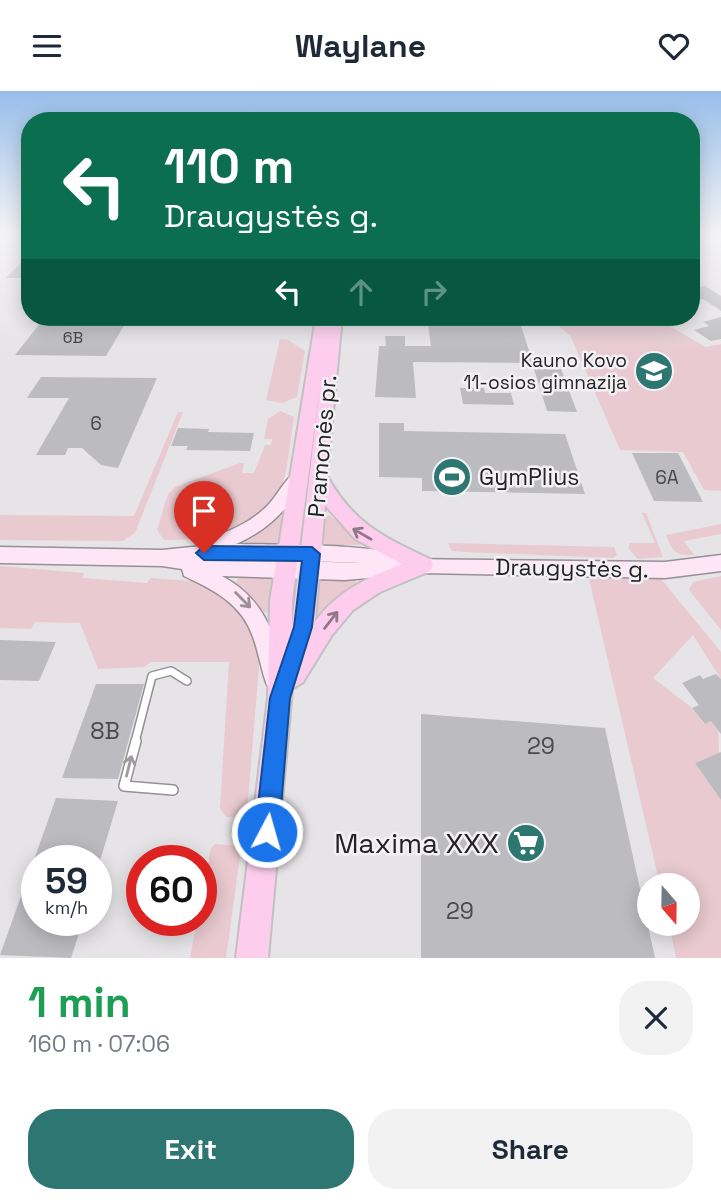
<!DOCTYPE html>
<meta charset="utf-8">
<style>
:root{--surface:#fff;--page:#f2f2f3;--text:#1f2937;--muted:#747a83;--accent:#2d7672}
body{margin:0;font-family:"Space Grotesk",sans-serif;background:var(--page);color:var(--text);height:100vh;display:flex;flex-direction:column;font-size:26px;white-space:nowrap}
*{box-sizing:border-box;margin:0}
p{font-size:23px;color:var(--muted)}
.icon{flex:none;width:38px;height:38px;fill:none;stroke:currentColor;stroke-width:2;stroke-linecap:round;stroke-linejoin:round}
.map{position:relative;height:867px;overflow:hidden}
.panel{display:flex;flex-direction:column;background:var(--surface);flex:1}
.panel>*{flex:none}
.hud{position:absolute;left:21px;top:21px;width:679px;height:214px;border-radius:28px;box-shadow:0 4px 18px #0003;background:#0b6e4f;color:#fff;overflow:hidden}
.needle{width:46px;rotate:160deg}
.controls{position:absolute;left:637px;top:782px;display:grid;gap:14px}
.controls a{display:grid;place-items:center;width:63px;height:63px;border-radius:50%;background:var(--surface);box-shadow:0 4px 18px #0003;font-size:35px}
.speed{position:absolute;left:21px;top:754px;display:flex;gap:14px;font-size:35px;font-weight:700;text-align:center}
.speed>*{display:grid;place-content:center;width:91px;height:91px;border-radius:50%;background:var(--surface);box-shadow:0 4px 18px #0003;line-height:1}
.speed small{font-size:18px;font-weight:400}
.speed .limit{border:10px solid #d22;background:#fff;color:#111}
.pin{position:absolute;display:grid;place-items:center;width:60px;height:60px;color:#fff;margin:-72px -30px;border-radius:50% 50% 50% 0;rotate:-45deg;box-shadow:0 0 7px #0007}
.pin .icon{rotate:45deg}
.me{position:absolute;width:77px;margin:-38px;rotate:6deg;stroke-linejoin:round;filter:drop-shadow(0 0 5px #0008)}
.turn{display:flex;align-items:center;gap:24px;height:147px;padding:0 28px;font-size:32px}
.turn .icon{width:91px;height:91px;stroke-width:2.5}
.turn b{display:block;font-size:49px;line-height:60px}
.lanes{display:flex;align-items:center;height:66px;padding:0 28px;background:#0003;justify-content:center;gap:35px;direction:ltr}
.lanes .off{opacity:.35}
.round{display:grid;place-items:center;flex:none;width:74px;height:74px;border-radius:28px;background:var(--page)}
.head{display:flex;align-items:center;justify-content:space-between;height:119px;padding:0 28px}
h1{font-size:42px;font-weight:700;line-height:52px;color:#1e9e55}
.cta{display:flex;gap:14px;margin-top:auto;padding:14px 28px}
.cta a{flex:1;height:80px;border-radius:28px;background:var(--accent);color:#fff;font-size:28px;font-weight:700;line-height:80px;text-align:center}
.cta a+a{background:var(--page);color:var(--text)}
header{display:flex;justify-content:space-between;align-items:center;height:91px;padding:0 28px;background:var(--surface);font-size:32px;font-weight:700}
.map>svg:first-child{display:block}
.green{fill:#e8cad0}
.building{fill:#bcbcc0}
.lines{fill:none;stroke-linecap:round;stroke-linejoin:round}
.lane-far1-casing{stroke:#949195;stroke-width:10}
.lane-casing{stroke:#949195;stroke-width:12}
.secondary-casing{stroke:#949195;stroke-width:3}
.primary-casing{stroke:#c1c1c2;stroke-width:4}
.lane-far1{stroke:#fff;stroke-width:7}
.lane{stroke:#fff;stroke-width:9}
.secondary{fill:#ffe6f6;fill-rule:evenodd}
.primary{fill:#fecdee;fill-rule:evenodd}
.oneway{stroke:#907889}
.oneway2{stroke:#9c8e98}
.oneway3{stroke:#9c9c9c}
.route{fill:#1a73e8;stroke:#114b97;stroke-width:2}
.labels{text-anchor:middle;dominant-baseline:central;stroke-width:5;stroke-linejoin:round;paint-order:stroke}
.far-number-label{font-size:16px;fill:#49484b}
.far-poi-label{font-size:19px;fill:#232224;stroke:#f4f1f6;text-anchor:end}
.number-label{font-size:19px;fill:#49484b}
.street-label{font-size:23px;fill:#232224;stroke:#f4f1f6}
.poi-label{font-size:23px;fill:#232224;stroke:#f4f1f6;text-anchor:start}
.near-number-label{font-size:23px;fill:#49484b}
.near-poi-label{font-size:28px;fill:#232224;stroke:#f4f1f6;text-anchor:end}
</style>
<header><svg class="icon" aria-label="menu" viewBox="0 0 24 24"><path d="M4 6h16M4 12h16M4 18h16"/></svg>Waylane<svg class="icon" aria-label="heart" viewBox="0 0 24 24"><path d="M12 20l-8-8c-3-5 5-10 8-4 3-6 11-1 8 4z"/></svg></header>
<div class="map">
<svg width="721" height="867" viewBox="0 0 721 867">
<rect width="100%" height="100%" fill="#e7e4e8"/>
<path class="green" d="M549,226H653L706,256L721,253V400L704,399L683,361L620,359L571,246Z
M280,248L288,249L305,260L297,306L282,312L266,309Z
M280,320L294,326C290,349 289,373 282,395C269,442 204,449 164,449L157,439L168,403L175,396L240,372H244L242,382H254L265,354H271L272,348H264L268,328Z
M178,321H183L135,442L123,450L0,449V424L134,425Z
M642,422H646L663,466L638,468L628,457L630,452H655Z
M329,424L359,449L360,454L322,455L324,427Z
M283,425L280,453L244,454L246,448L277,426Z
M721,433V443L684,450L694,464C675,465 673,461 666,444Z
M448,452L614,456L617,464L613,467L463,461L452,460Z
M0,475L84,482L83,487L147,492L150,487L205,491L241,516L260,564L247,721L241,726H226L220,717L229,571H151L144,576L98,578L80,532L35,531L31,538L0,537Z
M240,485L274,488L270,522L261,521L235,492Z
M721,485V539L689,499L693,491Z
M322,488L354,487L358,494L319,526L315,522L318,491Z
M589,488H661L721,561V588L693,544L653,587L692,617L704,633L711,630L718,639L719,662L695,672L721,709V867H676L669,833H688V794H660Z
M215,753L239,755L241,758L226,867H190L197,830H201V809L211,757Z"/>
<path class="building" d="M30,162V178L21,187H6Z
M705,195L721,205V220L703,208L691,211V198Z
M45,226H129L106,265L15,264Z
M427,226H502L507,235H521L533,272L413,271L416,307L375,306L379,255H386L385,245H405V255H431Z
M721,226V248L711,250L694,239L709,235L703,231Z
M534,278H561L577,321L547,320Z
M41,286L157,287L118,377L101,374L82,357H68L65,364H36L69,307H27Z
M460,297H484L485,302H511L514,314L463,313Z
M379,332H404V340L565,343L585,403L422,400V387L379,386Z
M178,337L209,338L208,341L254,342L250,360L186,359L188,355H171Z
M632,362H678L703,411L654,410Z
M0,549L56,551L39,590L0,589Z
M716,583L721,588V643L711,630L705,633L692,617L699,614L682,592L700,584L703,588Z
M96,593H144L118,688L62,687Z
M421,623L605,637L655,867H421Z
M721,661V709L695,672Z
M56,707L118,710L100,770H37V830H83L71,867L0,864Z"/>
<g class="lines">
<defs>
<path id="lane-far1" d="M135,651L152,585L171,580L187,590"/>
<path id="lane" d="M136,650L124,695L173,699"/>
<path id="secondary" d="M299,380L307,386C290,416 269,439 236,453C262,454 394,452 404,468L665,471L721,464V480L665,487L423,482L345,489L222,485C266,509 273,542 286,587L283,594L275,598L267,594C261,579 259,562 253,546C242,513 214,499 184,485L182,478L162,475L0,472V456L162,459L202,455L205,449C227,441 247,434 265,417C276,408 286,384 299,380ZM225,467L362,472L217,468Z"/>
<path id="primary" d="M316,226H342L327,385C354,433 383,446 430,468L433,474L430,480L380,501L353,519L332,544L303,591L292,598L268,867H236L268,607L270,510ZM320,295L292,535V510ZM325,414L355,448L402,473C367,487 337,500 315,531Z"/>
</defs>
<use href="#lane-far1" class="lane-far1-casing"/>
<use href="#lane" class="lane-casing"/>
<use href="#secondary" class="secondary-casing"/>
<use href="#primary" class="primary-casing"/>
<use href="#lane-far1" class="lane-far1"/>
<use href="#lane" class="lane"/>
<use href="#secondary" class="secondary"/>
<use href="#primary" class="primary"/>
</g>
<defs><path id="oneway-shaft" d="M-6 0H5M1.5-3L5.5 0L1.5 3" fill="none" stroke-width="1.6" stroke-linecap="round" stroke-linejoin="round" transform="scale(1.75)"/></defs>
<g class="oneway">
<use href="#oneway-shaft" transform="translate(362 443) rotate(-150)"/>
<use href="#oneway-shaft" transform="translate(331 529) rotate(-52)"/>
</g>
<use class="oneway2" href="#oneway-shaft" transform="translate(243 509) rotate(45)"/>
<use class="oneway3" href="#oneway-shaft" transform="translate(129 675) rotate(-76)"/>
<linearGradient id="sky" x2="0" y2="1"><stop stop-color="#97beea"/><stop offset="0.54" stop-color="#f4f3f5"/><stop offset="1" stop-color="#f4f3f5" stop-opacity="0"/></linearGradient>
<rect width="721" height="263" fill="url(#sky)"/>
<path class="route" d="M204,455L312,456L320,463L312,536L290,607L279,741L275,750L267,753L259,750L255,741L270,607L294,536L302,470L204,469L196,462Z"/>
<defs>
<symbol id="school-disc" viewBox="-11 -11 22 22"><circle r="9.5" fill="#2d7672" stroke="#f4f1f6"/><path d="M0-5L7-2L0 1L-7-2ZM-4 1L0 2.5L4 1V4Q0 6-4 4Z" fill="#fff"/></symbol>
<symbol id="stadium-disc" viewBox="-11 -11 22 22"><circle r="9.5" fill="#2d7672" stroke="#f4f1f6"/><path d="M0-5a6.5 5 0 1 0 0 10a6.5 5 0 1 0 0-10ZM-3.5-1.8h7v3.6h-7Z" fill="#fff"/></symbol>
<symbol id="supermarket-disc" viewBox="-11 -11 22 22"><circle r="9.5" fill="#2d7672" stroke="#f4f1f6"/><path d="M-6-5.5h2.5l.6 2H6L4.5 2H-2.5L-4.4-4H-6ZM-1.5 3.2a1.3 1.3 0 1 0 .1 0ZM3 3.2a1.3 1.3 0 1 0 .1 0Z" fill="#fff"/></symbol>
</defs>
<g fill-rule="evenodd">
<use href="#school-disc" x="632" y="258" width="44" height="44"/>
<use href="#stadium-disc" x="430" y="364" width="44" height="44"/>
<use href="#supermarket-disc" x="504" y="730" width="44" height="44"/>
</g>
<g class="labels">
<g class="far-number-label">
<text x="73" y="246">6B</text>
</g>
<g class="far-poi-label">
<text x="627" y="269">Kauno Kovo<tspan x="627" dy="22">11-osios gimnazija</tspan></text>
</g>
<g class="number-label">
<text x="96" y="332">6</text>
<text x="667" y="386">6A</text>
</g>
<g class="street-label">
<text transform="translate(322 355) rotate(-85)">Pramonės pr.</text>
<text transform="translate(572 477) rotate(1)">Draugystės g.</text>
</g>
<g class="poi-label">
<text x="479" y="386">GymPlius</text>
</g>
<g class="near-number-label">
<text x="105" y="640">8B</text>
<text x="541" y="655">29</text>
<text x="460" y="820">29</text>
</g>
<g class="near-poi-label">
<text x="499" y="752">Maxima XXX</text>
</g>
</g>
</svg>
<div class="controls">
<a><svg class="needle" viewBox="-14 -14 28 28"><path d="M0-13l5 13h-10z" fill="#e53935"/><path d="M0 13l5-13h-10z" fill="#747a83"/></svg></a>
</div>
<div class="speed"><div>59<small>km/h</small></div><div class="limit">60</div></div>
<div class="pin" style="left:204px;top:462px;background:#d93025"><svg class="icon" aria-label="arrive" viewBox="0 0 24 24"><path d="M6 21V4h12l-3 4 3 4H6"/></svg></div>
<svg class="me" style="left:267px;top:741px" viewBox="-20 -20 40 40"><circle r="17" fill="#1a73e8" stroke="#fff" stroke-width="3"/><path d="M0-11L8 9 0 5-8 9z" fill="#fff"/></svg>
<div class="hud">
<div class="turn"><svg class="icon" aria-label="left" viewBox="0 0 24 24"><path d="M17 20v-9H6M10 6l-5 5 5 5"/></svg><div><b>110 m</b>Draugystės g.</div></div>
<div class="lanes"><svg class="icon" aria-label="left" viewBox="0 0 24 24"><path d="M17 20v-9H6M10 6l-5 5 5 5"/></svg><svg class="icon off" aria-label="ahead" viewBox="0 0 24 24"><path d="M12 20V5M6 11l6-6 6 6"/></svg><svg class="icon off" aria-label="right" viewBox="0 0 24 24"><path d="M7 20v-9h11M14 6l5 5-5 5"/></svg></div>
</div>
</div>
<section class="panel">
<div class="head"><div><h1>1 min</h1><p>160 m · 07:06</p></div><a class="round"><svg class="icon" aria-label="close" viewBox="0 0 24 24"><path d="M6 6l12 12M18 6L6 18"/></svg></a></div>
<div class="cta"><a>Exit</a><a>Share</a></div>
</section>
